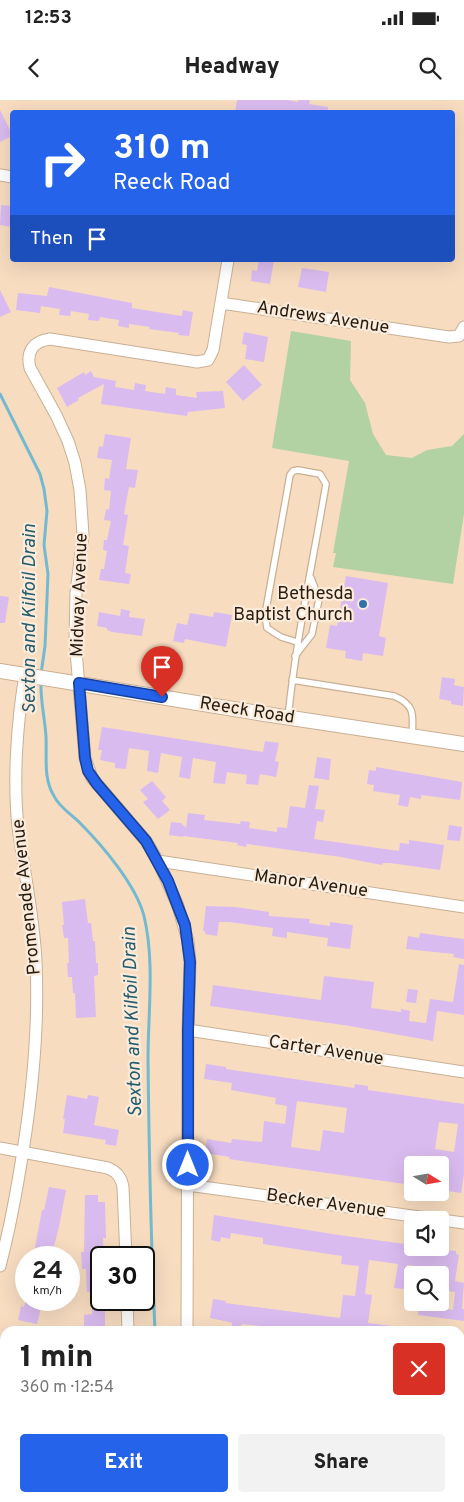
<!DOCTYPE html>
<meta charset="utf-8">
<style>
:root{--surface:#fff;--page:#f2f2f2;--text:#222;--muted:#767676;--accent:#2563eb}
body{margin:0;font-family:Overpass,sans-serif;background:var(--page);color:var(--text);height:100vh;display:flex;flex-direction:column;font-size:19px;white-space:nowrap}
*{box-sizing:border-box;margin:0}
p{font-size:16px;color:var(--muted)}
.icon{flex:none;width:28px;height:28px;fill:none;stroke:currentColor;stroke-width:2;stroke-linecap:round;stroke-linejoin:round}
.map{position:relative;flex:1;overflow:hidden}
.side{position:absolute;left:0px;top:1226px;width:465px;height:176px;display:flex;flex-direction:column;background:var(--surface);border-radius:15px 15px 0 0;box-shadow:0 5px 20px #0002}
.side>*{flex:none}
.guide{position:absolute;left:10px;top:10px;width:445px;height:152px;border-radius:5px;box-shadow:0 5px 20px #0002;background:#2563eb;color:#fff;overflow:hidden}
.needle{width:32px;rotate:101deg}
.tools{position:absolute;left:404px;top:1056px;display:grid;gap:10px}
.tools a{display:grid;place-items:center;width:45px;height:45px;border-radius:5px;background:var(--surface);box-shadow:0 5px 20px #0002;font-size:25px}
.speed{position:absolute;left:15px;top:1146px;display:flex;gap:10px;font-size:25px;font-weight:700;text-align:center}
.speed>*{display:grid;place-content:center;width:65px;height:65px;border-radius:50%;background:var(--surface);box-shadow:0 5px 20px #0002;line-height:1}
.speed small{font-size:12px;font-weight:400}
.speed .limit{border:2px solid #111;border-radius:8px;background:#fff;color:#111}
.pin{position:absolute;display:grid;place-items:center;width:42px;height:42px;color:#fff;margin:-51px -21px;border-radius:50% 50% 50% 0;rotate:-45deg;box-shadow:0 0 5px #0007}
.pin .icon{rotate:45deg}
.me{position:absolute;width:55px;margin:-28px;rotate:0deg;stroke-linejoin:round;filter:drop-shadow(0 0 4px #0008)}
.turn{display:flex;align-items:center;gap:18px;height:105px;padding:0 20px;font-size:22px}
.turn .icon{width:65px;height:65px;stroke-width:2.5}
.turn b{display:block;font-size:35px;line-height:42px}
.then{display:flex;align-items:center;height:48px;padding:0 20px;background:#0003;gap:10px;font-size:19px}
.round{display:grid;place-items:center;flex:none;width:52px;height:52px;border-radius:5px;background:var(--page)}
.summary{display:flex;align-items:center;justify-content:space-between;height:85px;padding:0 20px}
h1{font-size:30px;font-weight:800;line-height:38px}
.button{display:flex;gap:10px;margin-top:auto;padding:10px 20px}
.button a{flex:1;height:58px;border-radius:5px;background:var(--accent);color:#fff;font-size:20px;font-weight:800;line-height:58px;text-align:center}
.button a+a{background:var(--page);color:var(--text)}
.status{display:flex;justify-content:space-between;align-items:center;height:35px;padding:0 25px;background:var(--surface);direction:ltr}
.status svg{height:14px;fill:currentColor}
header{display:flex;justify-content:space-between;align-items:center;height:65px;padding:0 20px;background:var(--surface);font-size:22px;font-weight:800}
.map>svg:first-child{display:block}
.green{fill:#b2d2a3}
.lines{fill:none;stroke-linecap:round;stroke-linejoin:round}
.stream{stroke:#73bad1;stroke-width:3}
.building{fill:#dabbef;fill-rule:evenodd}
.service-casing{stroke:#c9b094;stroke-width:8}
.minor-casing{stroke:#c9b094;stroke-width:13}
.tertiary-casing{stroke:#c9b094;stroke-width:16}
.service{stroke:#fff;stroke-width:5.5}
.minor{stroke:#fff;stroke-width:11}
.tertiary{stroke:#fff;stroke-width:14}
.route-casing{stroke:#184099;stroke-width:12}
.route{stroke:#2563eb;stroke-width:9}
.poi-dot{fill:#3272a9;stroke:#fcebda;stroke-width:2}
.labels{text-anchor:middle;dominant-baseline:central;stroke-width:4.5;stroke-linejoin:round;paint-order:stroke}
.street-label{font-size:18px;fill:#251c11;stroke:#fcebda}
.poi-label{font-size:18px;fill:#251c11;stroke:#fcebda;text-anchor:end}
.water-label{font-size:19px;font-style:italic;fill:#245d6e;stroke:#fcebda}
</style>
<div class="status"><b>12:53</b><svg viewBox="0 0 49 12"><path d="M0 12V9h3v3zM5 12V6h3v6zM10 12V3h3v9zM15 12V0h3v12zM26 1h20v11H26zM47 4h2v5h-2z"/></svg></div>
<header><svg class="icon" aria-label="back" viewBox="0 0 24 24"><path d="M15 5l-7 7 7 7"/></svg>Headway<svg class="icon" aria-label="search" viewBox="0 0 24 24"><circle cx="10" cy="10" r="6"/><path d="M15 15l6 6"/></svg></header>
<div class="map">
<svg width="464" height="1402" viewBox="0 0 464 1402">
<rect width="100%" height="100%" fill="#f7dcc0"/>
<path class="green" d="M291,231L351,241L350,280L365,303L373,334L386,355L412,358L427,350L452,346L464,334V414L453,484L333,467L336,453H333L349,361L272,348Z"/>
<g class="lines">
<path class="stream" d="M0,294L40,374L44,389L47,411L44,445L48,474L45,546L41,574
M41,581C40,600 45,618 46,637C47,657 43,678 54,696C59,707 71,714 80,723C102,745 136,785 144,816C155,862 148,912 148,959C149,1050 151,1141 155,1231
M129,1402L130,1398"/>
</g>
<path class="building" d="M237,0H288L298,2V0H310L309,4L328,7V12H272L261,10V12H235Z
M0,10L12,34V36L0,42Z
M1,105L12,106V127L0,125Z
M259,160H274L270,184L251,181L252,170L257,171Z
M302,168L329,172L326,192L298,187Z
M49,187L132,203V208L163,213L182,216L183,210L193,212L189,236L178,235L179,233L149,229L150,227L129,224V228L118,226L119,220L100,217L99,221L88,220L89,214L71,211L70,216L59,215L60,209L41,206L40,213L16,210L18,193L47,196Z
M0,190L11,212L0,217Z
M244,232L268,237L264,262L245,259L247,245L242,244Z
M244,265L262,285L243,301L226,282Z
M91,271L94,277L116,281L115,287L134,290L135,283L146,285L145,291L165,294L166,287L176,289V295L197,298L196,292L223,291L225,308L188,312L187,316L101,304L104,284L78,298L79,300L67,307L57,288L84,272L85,275Z
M105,334L131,338L126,369L138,370L135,388L129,387L124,414L128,415L123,445L129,446L125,473L131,474L129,484L99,480L101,469H104L107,451L103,450L104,440H107L111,421L104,420L106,409L109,410L111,391L104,390L105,378L109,379L112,360L97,358L99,346L103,347Z
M346,476L388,483L379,536L386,538L383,556L363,553L362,561L345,558L346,551L326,548L330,525L337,526Z
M0,496L9,497L5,523H0Z
M121,509L130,511L129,517L145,519L142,536L112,532L107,530V528L97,526L99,512L120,516Z
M214,512L232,515L226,547L185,539L184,543L173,541L177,523L187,525L190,513L213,517Z
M442,577L455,579L454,585L464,587L463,606L451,604V601L439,599Z
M102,627L263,652L265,641L279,643L275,661L279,662L276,677L260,674L258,685L246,684L247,675L227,672L225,684L213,683L216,662L193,658L190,679L179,677L182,657L161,653L158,673L147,671L149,651L129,648L126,669L115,668V663L100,660L102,650H98Z
M317,657L331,659L329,680L314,678Z
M376,667L462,682L460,700L421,695V699L410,697L408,707L398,705L400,695L373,691L374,685L367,684L369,670L376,671Z
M152,681L166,697L162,701L170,710L158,719L143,702L148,699L140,690Z
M309,685L319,686L315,709L325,710L323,722L317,721L314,739L399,751L400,743L409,744V740L444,745L440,770L390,763H383L382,765L341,757L247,744L246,747L237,745L238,743L183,736V737L169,735L171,722L181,723L186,728L188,713L205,715L204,720L240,724L241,721L250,722L249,728L277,732V727L287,728L290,706L305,708Z
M449,725L462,727L460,741L447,740Z
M85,799L88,823H91L93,841H95L96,863H98V875L94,876L96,917L76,918L75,893H73L72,877H68L67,863H69L68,838H64L62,825H64L62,802Z
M206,806L235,807L269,812V816L310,819L309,823L330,826V822L353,825L350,849L327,846L328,838L287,832V838L272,836L273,828L229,822H219L217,836L205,834V831H203Z
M420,833L464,839V859L453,857L454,854L406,849L408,836L419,838Z
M459,864L464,865V915L437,911L433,941L350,926L210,906L213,885L321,900L324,876L374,882L371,908L401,912V909L410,911L409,921L426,923L430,899L453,902Z
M408,889L418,890L416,903L406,902Z
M206,964L226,967V969L328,984L354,988L355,984L368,986V990L464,1004V1074L461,1093L440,1090V1061L412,1057V1085L249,1062L229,1059L230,1057L205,1053L207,1039L231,1043L232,1039L262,1042L264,1021L285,1024L287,1006L275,1004L276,998L231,990L232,983L204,979ZM297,1001L347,1008L344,1033L323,1030L320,1051L291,1047ZM439,1022L458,1024L454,1052L435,1049Z
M67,995L87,999L88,995L99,997L94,1025L119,1030L116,1046L105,1044L106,1040L63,1033L65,1019H63Z
M49,1087L66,1090L59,1127L51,1158H33L42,1110H44Z
M85,1095H98V1102H105L106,1138H103L104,1158H101V1206H105V1231H84V1215L92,1214V1192H87L86,1169H82L81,1152H84Z
M214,1115L339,1135L412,1145V1148L456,1151V1154L459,1155L455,1181L464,1183L462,1209H464V1221L418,1215L420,1204L453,1210L455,1192L440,1190V1169L407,1165L404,1189L394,1188L398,1164L369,1160L365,1194L372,1195L368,1223L392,1226L391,1231H297L282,1229V1231H274L269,1230V1227L242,1224L241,1227L232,1226V1223L229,1222L210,1218L213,1199L226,1201L225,1203L340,1218L343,1195L355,1196L359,1166L341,1164L342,1156L263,1144V1138L231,1133L230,1139L221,1137L220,1142L211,1140Z
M26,1200H43L37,1224L18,1220L21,1206L24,1207Z"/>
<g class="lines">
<defs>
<path id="service" d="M295,556L312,534L319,499L311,478
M292,580L394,596C416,605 413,616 412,636
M288,618C296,539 313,462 326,384L320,374L298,370L293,371L290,375L265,515L267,528L281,537L297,542"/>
<path id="minor" d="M0,75L12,77
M221,203L449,237L459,236L464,227
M158,761L464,807
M188,930L464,972
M0,1048L108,1068C117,1072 121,1077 123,1087L126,1158
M188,1085L464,1123
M0,1166C10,1128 17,1089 23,1051C33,988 39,926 36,862C34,816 24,772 18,727C13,680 17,622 25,575
M127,1200L128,1231
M187,1231L188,930L190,862L188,841L178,806L158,761L146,741L92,678L85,658L75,539L76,493L83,435L80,390L75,363L68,341L56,315L30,268C26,252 33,241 50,239L197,262L208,260L213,250L228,160
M460,1283L464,1284
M90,1402L91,1398
M162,1402L163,1398"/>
<path id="tertiary" d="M0,571L258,613L464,644"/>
</defs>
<use href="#service" class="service-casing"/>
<use href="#minor" class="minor-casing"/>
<use href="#tertiary" class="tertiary-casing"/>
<use href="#service" class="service"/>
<use href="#minor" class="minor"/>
<use href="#tertiary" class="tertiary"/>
</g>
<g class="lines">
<defs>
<path id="route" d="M162,597L79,583L85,658L88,671L97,684L146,741L168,781L185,825L190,862L188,930V1065"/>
</defs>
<use href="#route" class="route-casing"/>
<use href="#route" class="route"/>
</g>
<circle class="poi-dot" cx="363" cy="504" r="5"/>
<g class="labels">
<g class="street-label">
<text transform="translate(323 218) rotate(9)">Andrews Avenue</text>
<text transform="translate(80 495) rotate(-88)">Midway Avenue</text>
<text transform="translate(247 611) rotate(9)">Reeck Road</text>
<text transform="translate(311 784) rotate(8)">Manor Avenue</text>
<text transform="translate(27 797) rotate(-96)">Promenade Avenue</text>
<text transform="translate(326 951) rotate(9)">Carter Avenue</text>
<text transform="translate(326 1104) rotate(8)">Becker Avenue</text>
</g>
<g class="poi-label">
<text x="353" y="494">Bethesda<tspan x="353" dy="21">Baptist Church</tspan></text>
</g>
<g class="water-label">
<text transform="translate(30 519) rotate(-90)">Sexton and Kilfoil Drain</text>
<text transform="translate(133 922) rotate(-92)">Sexton and Kilfoil Drain</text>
</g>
</g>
</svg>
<div class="tools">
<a><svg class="needle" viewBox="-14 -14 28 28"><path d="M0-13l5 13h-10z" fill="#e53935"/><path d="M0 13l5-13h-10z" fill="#767676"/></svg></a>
<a><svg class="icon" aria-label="sound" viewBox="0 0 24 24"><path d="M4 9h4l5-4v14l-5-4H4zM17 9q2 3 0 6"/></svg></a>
<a><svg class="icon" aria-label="search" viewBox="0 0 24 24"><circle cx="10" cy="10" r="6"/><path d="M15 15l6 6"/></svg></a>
</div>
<div class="speed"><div>24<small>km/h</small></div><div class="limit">30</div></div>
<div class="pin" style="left:162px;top:597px;background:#d93025"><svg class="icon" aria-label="arrive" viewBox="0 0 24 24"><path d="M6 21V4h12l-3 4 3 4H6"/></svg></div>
<svg class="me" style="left:188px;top:1065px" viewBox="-20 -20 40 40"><circle r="17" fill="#2563eb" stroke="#fff" stroke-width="3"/><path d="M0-11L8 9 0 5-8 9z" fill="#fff"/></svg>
<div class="guide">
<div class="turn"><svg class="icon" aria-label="right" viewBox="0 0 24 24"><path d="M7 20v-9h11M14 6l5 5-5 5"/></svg><div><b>310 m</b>Reeck Road</div></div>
<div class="then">Then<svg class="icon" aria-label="arrive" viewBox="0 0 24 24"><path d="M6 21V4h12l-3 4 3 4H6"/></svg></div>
</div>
<section class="side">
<div class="summary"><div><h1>1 min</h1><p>360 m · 12:54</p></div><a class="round" style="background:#d93025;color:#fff"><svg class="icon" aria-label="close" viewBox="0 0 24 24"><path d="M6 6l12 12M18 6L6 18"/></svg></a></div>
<div class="button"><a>Exit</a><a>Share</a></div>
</section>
</div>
